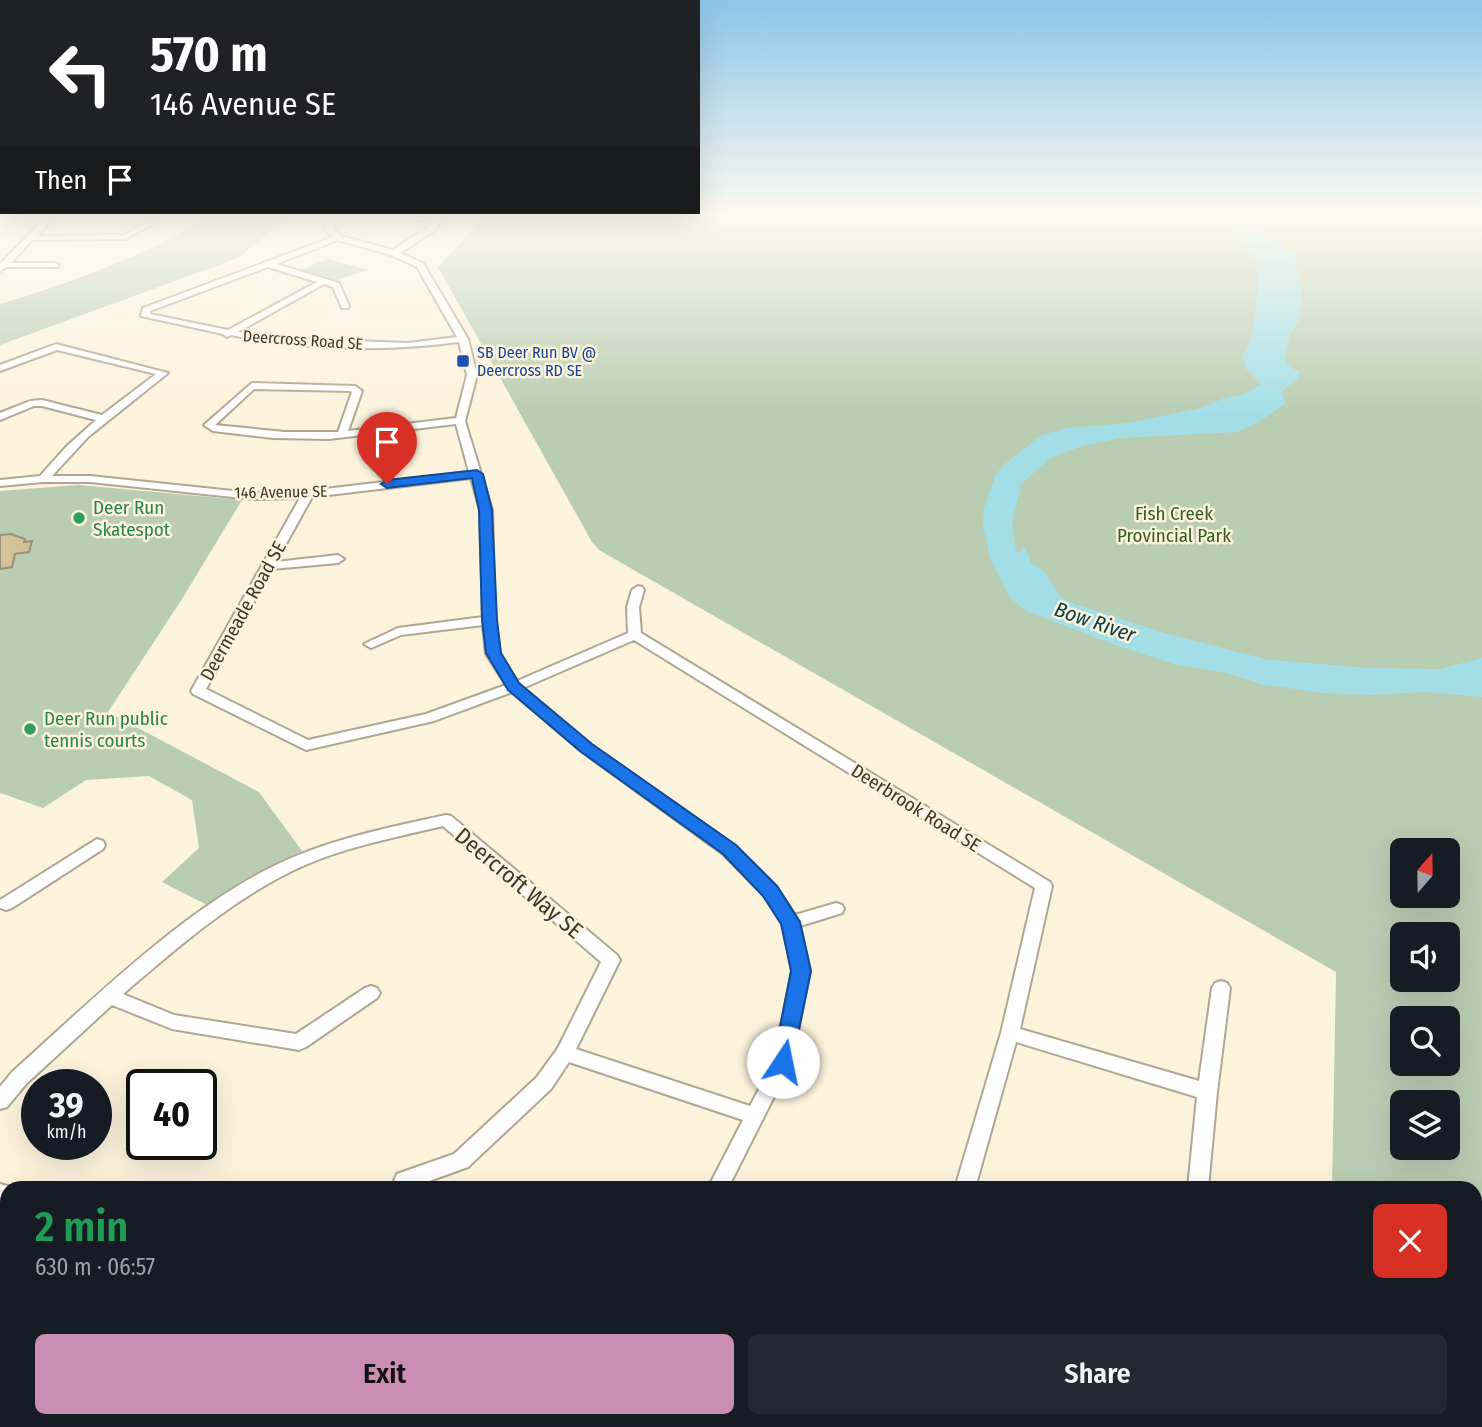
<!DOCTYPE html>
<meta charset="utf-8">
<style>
:root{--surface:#171b24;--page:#242831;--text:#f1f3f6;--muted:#9ea1a6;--accent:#cb8eb3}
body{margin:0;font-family:"Fira Sans Condensed",sans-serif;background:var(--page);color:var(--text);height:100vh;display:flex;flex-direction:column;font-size:26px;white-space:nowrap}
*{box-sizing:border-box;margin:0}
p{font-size:23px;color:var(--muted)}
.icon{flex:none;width:38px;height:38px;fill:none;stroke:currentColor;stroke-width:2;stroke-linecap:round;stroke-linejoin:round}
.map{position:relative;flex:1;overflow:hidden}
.panel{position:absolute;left:0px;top:1181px;width:1482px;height:247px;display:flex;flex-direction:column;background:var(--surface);border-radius:21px 21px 0 0;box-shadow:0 7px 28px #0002}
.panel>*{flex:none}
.top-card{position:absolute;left:0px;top:0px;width:700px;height:214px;box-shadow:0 7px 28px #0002;background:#202124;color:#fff;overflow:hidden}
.needle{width:46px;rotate:20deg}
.fabs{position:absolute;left:1390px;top:838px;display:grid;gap:14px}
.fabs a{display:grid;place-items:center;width:70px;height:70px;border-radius:10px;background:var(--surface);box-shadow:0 7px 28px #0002;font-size:35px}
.speed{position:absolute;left:21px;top:1069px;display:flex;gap:14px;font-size:35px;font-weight:700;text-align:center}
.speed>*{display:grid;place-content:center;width:91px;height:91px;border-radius:50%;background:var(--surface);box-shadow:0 7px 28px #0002;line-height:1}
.speed small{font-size:18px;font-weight:400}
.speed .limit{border:4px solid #111;border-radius:10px;background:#fff;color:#111}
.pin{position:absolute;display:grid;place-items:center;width:60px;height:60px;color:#fff;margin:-72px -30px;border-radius:50% 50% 50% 0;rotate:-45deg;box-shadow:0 0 7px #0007}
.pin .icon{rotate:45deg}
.me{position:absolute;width:77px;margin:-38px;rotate:11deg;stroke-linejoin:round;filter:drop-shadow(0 0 5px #0008)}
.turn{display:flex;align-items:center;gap:24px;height:147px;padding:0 35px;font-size:32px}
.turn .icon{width:91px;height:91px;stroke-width:2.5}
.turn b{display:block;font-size:49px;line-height:60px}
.then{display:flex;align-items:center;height:66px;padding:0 35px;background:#0003;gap:14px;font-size:26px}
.round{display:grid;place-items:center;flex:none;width:74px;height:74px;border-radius:10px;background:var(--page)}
.headline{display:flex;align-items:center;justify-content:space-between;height:119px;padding:0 35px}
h1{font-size:42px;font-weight:600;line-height:52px;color:#1e9e55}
.cta{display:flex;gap:14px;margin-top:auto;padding:14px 35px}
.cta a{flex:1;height:80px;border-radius:10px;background:var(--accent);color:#111;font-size:28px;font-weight:600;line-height:80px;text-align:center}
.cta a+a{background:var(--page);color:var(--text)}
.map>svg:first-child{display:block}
.green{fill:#b9cdb2;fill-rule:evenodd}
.water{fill:#a3dee7}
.building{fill:#d5c297;stroke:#978f7a;stroke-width:2}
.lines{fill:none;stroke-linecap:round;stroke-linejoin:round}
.minor-casing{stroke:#b0a792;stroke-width:4}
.minor{fill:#fff;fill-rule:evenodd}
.route{fill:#1a73e8;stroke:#114b97;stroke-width:2}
.transit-dot{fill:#1a4fb4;stroke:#fcf3dd;stroke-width:2.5}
.leisure-dot{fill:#2e9e5b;stroke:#fcf3dd;stroke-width:2.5}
.labels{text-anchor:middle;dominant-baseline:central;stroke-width:5;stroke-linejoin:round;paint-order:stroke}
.far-street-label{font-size:16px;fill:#3c3830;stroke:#fcf3dd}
.far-transit-label{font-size:16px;fill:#164399;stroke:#fcf3dd;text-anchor:start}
.leisure-label{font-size:19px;fill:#27864d;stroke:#fcf3dd;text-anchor:start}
.park-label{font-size:19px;fill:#375c27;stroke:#fcf3dd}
.street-label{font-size:19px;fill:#3c3830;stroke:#fcf3dd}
.water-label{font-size:21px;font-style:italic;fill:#094148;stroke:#fcf3dd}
.near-street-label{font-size:23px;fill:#3c3830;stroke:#fcf3dd}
</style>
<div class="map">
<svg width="1482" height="1427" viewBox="0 0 1482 1427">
<rect width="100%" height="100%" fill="#fcf3dd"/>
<path class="green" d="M211,215H292L238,258L0,345V304C73,282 146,256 211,215Z
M486,215H1482V1427H1326L1327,1421H1475V1188H1332L1336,972L599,550L592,542L438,267ZM1402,850H1447V896H1402ZM1402,934H1447V980H1402ZM1402,1018H1447V1064H1402ZM1402,1102H1447V1148H1402Z
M328,259L368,270H369L336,280L300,270Z
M79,485L242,500L182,599L108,712L259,792L302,851L242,881L207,905L162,882L199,848L192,800L149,776L86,780L43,808L0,793V491Z"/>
<path class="water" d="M1209,215H1252L1258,227L1291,251L1296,261L1302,291L1300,318L1290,336L1285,358L1290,368L1300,371L1297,379L1281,392L1286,403L1259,422L1237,432L1121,438L1082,446L1050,458L1020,485L1012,526L1016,551L1020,552L1023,547L1028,553L1031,563L1044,571L1060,596L1072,603L1168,634L1269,660L1368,668L1440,669L1482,658V697L1427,692L1369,695L1322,693L1261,684L1228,673L1174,664L1115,645L1027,611L1010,598L990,558L983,525L984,508L996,474L1005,464L1040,436L1066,428L1128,423L1201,408L1222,399L1244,394L1261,384L1247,370L1242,357C1258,335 1257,290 1258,263L1238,241L1242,236Z"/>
<path class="building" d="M11,534L25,539L24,542L32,541L29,552L15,554L12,567L0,569V535Z"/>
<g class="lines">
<defs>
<path id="minor" d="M48,215H56L37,236L124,235L160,215H169L125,239L32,240L11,263H55L59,265L58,267H6L0,271V264Z
M331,215H338L333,224L334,230L341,236L393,250L428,227L433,222L414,220V216L437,218L446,215L434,231L400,253L423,263L468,339L477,375L465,421L492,510L495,620L500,654L517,681L628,633L627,607L632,590L638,586L642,587L644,590L639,607L641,633L1050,882L1052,886L1020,1029L1199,1081L1212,988L1215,983L1221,981L1227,983L1230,988L1217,1092L1208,1188H1188L1197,1097L1016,1042L975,1188H955L1001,1033L1035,888L634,640L523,688L591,745L735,846L776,887L795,915L836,903L842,905L844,909L842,913L800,926L810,971L792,1061L728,1188H708L743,1120L569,1062L551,1089L468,1167L410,1188H397L394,1181L397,1174L454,1154L537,1077L558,1048L601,962L443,826C397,837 349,846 305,865C237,895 179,946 123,994L174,1015L296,1034L365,988L371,986L377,988L380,993L377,998L306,1047L299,1050L172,1029L112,1005L26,1084L7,1107L0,1109V1087L12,1072C94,999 195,897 296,856C344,836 396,826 446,815L451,816L617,955L620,960L576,1049L750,1106L774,1061L792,971L783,923L764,895L723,854L581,751L512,692L434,721L306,750L193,694L191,691L300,498L252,499L90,482H43L0,486V480L40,476L66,447L96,420L42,406H34L0,420V413L30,401L42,400L102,415L156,374L57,350L0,371V365L56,344L168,373L88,437L52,476H90L252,493L308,491L469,472L456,424L329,439L273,438L213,431L204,425L252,383L355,386L362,391L348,431L456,418L467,375L459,342C384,352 305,350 231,335L227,337L223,334L141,316L143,308L333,237L326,231L325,224ZM338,240L391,255L417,267L457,337L408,343L273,338L238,332L324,284L333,287L342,308H348L349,306L339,283L276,264ZM268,267L317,282L228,330L150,314V311ZM254,389L350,391L352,392L338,432H285L215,425ZM471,478L480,510L483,617L398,628L364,644L371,648L401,635L483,625L486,654L506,685L426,714L308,740L206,689L272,569L338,563L344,559L338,555L276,562L312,497Z
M97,839L103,841L105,845L103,849L12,908L6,910L0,908V900Z
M0,1184L15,1188H7V1203L0,1202Z
M417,1421H451L448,1427H414Z
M474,1421H498L500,1427H476Z
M848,1421H875L872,1427H845Z
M1165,1421H1189L1188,1427H1164Z"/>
</defs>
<use href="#minor" class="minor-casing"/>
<use href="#minor" class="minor"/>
</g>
<linearGradient id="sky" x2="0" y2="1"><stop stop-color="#8cc5e8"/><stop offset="0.52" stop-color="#fefaf0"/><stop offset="1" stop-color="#fefaf0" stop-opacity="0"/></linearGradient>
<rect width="1482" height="415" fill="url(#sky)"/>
<path class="route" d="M477,470L483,474L492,510L497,620L501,653L519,683L592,744L736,845L777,886L800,922L811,971L791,1068L783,1070L776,1068L773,1062L791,971L781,924L763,896L723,854L580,751L508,690L486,653L482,620L479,510L472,478L387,488L381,484L387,480Z"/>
<rect class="transit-dot" x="456" y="354" width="14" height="14" rx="3.5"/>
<g class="leisure-dot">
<circle cx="79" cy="518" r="7"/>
<circle cx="30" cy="729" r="7"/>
</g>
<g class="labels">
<g class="far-street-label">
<text transform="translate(303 340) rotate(4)">Deercross Road SE</text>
<text transform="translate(281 492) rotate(-1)">146 Avenue SE</text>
</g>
<g class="far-transit-label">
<text x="477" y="352">SB Deer Run BV @<tspan x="477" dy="18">Deercross RD SE</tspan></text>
</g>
<g class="leisure-label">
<text x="93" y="507">Deer Run<tspan x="93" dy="22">Skatespot</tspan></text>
<text x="44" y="718">Deer Run public<tspan x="44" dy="22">tennis courts</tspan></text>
</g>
<g class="park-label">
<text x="1174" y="513">Fish Creek<tspan x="1174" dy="22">Provincial Park</tspan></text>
</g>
<g class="street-label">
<text transform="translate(243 611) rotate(-61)">Deermeade Road SE</text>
<text transform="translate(916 808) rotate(32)">Deerbrook Road SE</text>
</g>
<g class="water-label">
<text transform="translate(1095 622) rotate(19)">Bow River</text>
</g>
<g class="near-street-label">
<text transform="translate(519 883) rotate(40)">Deercroft Way SE</text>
</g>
</g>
</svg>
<div class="fabs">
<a><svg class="needle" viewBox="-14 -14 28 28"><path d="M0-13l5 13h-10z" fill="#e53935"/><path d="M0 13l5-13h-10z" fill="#9ea1a6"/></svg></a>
<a><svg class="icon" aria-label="sound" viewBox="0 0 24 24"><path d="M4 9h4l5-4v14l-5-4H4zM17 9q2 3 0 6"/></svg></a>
<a><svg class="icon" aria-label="search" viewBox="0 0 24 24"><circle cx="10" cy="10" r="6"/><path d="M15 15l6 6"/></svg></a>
<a><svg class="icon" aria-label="layers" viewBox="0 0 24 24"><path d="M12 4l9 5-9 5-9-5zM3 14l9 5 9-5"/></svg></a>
</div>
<div class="speed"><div>39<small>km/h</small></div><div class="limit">40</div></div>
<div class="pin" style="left:387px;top:484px;background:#d93025"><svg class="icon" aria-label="arrive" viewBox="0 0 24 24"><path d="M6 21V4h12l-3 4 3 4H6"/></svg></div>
<svg class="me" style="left:783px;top:1062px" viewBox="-20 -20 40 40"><circle r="19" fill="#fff"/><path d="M0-13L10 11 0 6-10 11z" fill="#1a73e8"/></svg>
<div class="top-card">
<div class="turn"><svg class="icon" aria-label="left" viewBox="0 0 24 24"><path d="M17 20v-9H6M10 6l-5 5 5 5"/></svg><div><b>570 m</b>146 Avenue SE</div></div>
<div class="then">Then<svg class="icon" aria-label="arrive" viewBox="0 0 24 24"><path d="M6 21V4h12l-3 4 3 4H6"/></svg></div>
</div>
<section class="panel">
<div class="headline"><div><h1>2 min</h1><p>630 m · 06:57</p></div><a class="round" style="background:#d93025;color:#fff"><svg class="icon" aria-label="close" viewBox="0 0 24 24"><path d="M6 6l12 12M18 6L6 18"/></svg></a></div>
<div class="cta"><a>Exit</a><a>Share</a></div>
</section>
</div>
